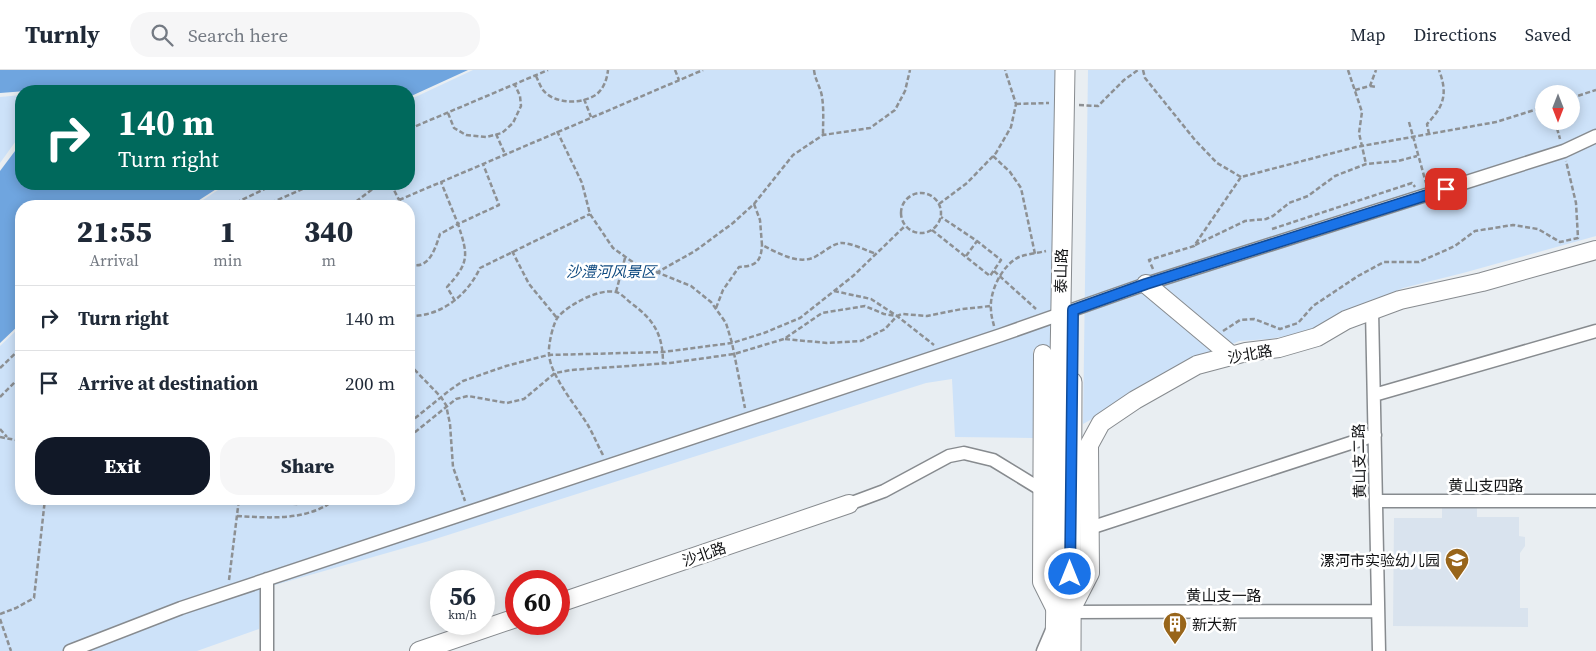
<!DOCTYPE html>
<meta charset="utf-8">
<style>
:root{--surface:#fff;--page:#f6f6f7;--text:#1f2937;--muted:#747a83;--line:#e0e1e3;--accent:#111827}
body{margin:0;font-family:"Source Serif 4","Noto Sans SC",serif;background:var(--page);color:var(--text);height:100vh;display:flex;flex-direction:column;font-size:19px;white-space:nowrap}
*{box-sizing:border-box;margin:0}
p{font-size:16px;color:var(--muted)}
.icon{flex:none;width:28px;height:28px;fill:none;stroke:currentColor;stroke-width:2;stroke-linecap:round;stroke-linejoin:round}
.map{position:relative;flex:1;overflow:hidden}
.drawer{position:absolute;left:15px;top:130px;width:400px;height:305px;display:flex;flex-direction:column;background:var(--surface);border-radius:20px;box-shadow:0 2px 12px #0003}
.drawer>*{flex:none}
.guide{position:absolute;left:15px;top:15px;width:400px;height:105px;border-radius:20px;box-shadow:0 2px 12px #0003;background:#00695c;color:#fff;overflow:hidden}
.needle{width:32px;rotate:180deg}
.controls{position:absolute;left:1535px;top:15px;display:grid;gap:10px}
.controls a{display:grid;place-items:center;width:45px;height:45px;border-radius:50%;background:var(--surface);box-shadow:0 2px 12px #0003;font-size:25px}
.speed{position:absolute;left:430px;top:500px;display:flex;gap:10px;font-size:25px;font-weight:700;text-align:center}
.speed>*{display:grid;place-content:center;width:65px;height:65px;border-radius:50%;background:var(--surface);box-shadow:0 2px 12px #0003;line-height:1}
.speed small{font-size:12px;font-weight:400}
.speed .limit{border:8px solid #d22;background:#fff;color:#111}
.pin{position:absolute;display:grid;place-items:center;width:42px;height:42px;color:#fff;margin:-21px;border-radius:10px;box-shadow:0 2px 8px #0006}
.me{position:absolute;width:55px;margin:-28px;rotate:0deg;stroke-linejoin:round;filter:drop-shadow(0 0 4px #0008)}
.turn{display:flex;align-items:center;gap:18px;height:105px;padding:0 20px;font-size:22px}
.turn .icon{width:65px;height:65px;stroke-width:2.5}
.turn b{display:block;font-size:35px;line-height:42px}
.eta{display:flex;justify-content:space-evenly;align-items:center;height:85px;text-align:center}
.eta b{font-size:30px;font-weight:800;line-height:35px}
.action{display:flex;gap:10px;margin-top:auto;padding:10px 20px}
.action a{flex:1;height:58px;border-radius:20px;background:var(--accent);color:#fff;font-size:20px;font-weight:800;line-height:58px;text-align:center}
.action a+a{background:var(--page);color:var(--text)}
ul{padding:0;list-style:none}
li{display:flex;align-items:center;gap:15px;height:65px;padding:0 20px;border-top:1px solid var(--line)}
li div{flex:1}
li b{display:block;font-size:19px}
li em{font-style:normal}
header{display:flex;align-items:center;gap:30px;box-sizing:border-box;height:70px;padding:0 25px;background:var(--surface);border-bottom:1px solid var(--line)}
header strong{font-size:24px}
nav{display:flex;gap:28px;margin-inline-start:auto;font-size:18px}
.search{width:350px;height:45px;background:var(--page);display:flex;align-items:center;gap:12px;box-sizing:border-box;padding:0 18px;border-radius:20px;color:var(--muted);font-size:19px}
.map>svg:first-child{display:block}
.built{fill:#d9e3ee}
.green{fill:#cde2f9;fill-rule:evenodd}
.water{fill:#6fa5df}
.lines{fill:none;stroke-linecap:round;stroke-linejoin:round}
.street-casing{stroke:#878b8f;stroke-width:15}
.secondary-casing{stroke:#878b8f;stroke-width:20}
.primary-casing{stroke:#878b8f;stroke-width:21}
.path{stroke:#8d9093;stroke-width:2.5;stroke-dasharray:5 2.5;stroke-linecap:butt}
.street{stroke:#fff;stroke-width:12}
.secondary{stroke:#fff;stroke-width:18}
.primary{stroke:#fff;stroke-width:19}
.route-casing{stroke:#114b97;stroke-width:12}
.route{stroke:#1a73e8;stroke-width:9}
.labels{text-anchor:middle;dominant-baseline:central;stroke-width:5;stroke-linejoin:round;paint-order:stroke}
.park-label{font-size:15px;font-style:italic;fill:#0f4a80;stroke:#fff}
.street-label{font-size:15px;fill:#0f1012;stroke:#fff}
.poi-label{font-size:15px;fill:#0f1012;stroke:#fff;text-anchor:end}
</style>
<header>
<strong>Turnly</strong>
<div class="search"><svg class="icon" aria-label="search" viewBox="0 0 24 24"><circle cx="10" cy="10" r="6"/><path d="M15 15l6 6"/></svg>Search here</div>
<nav><a>Map</a><a>Directions</a><a>Saved</a></nav>
</header>
<div class="map">
<svg width="1596" height="581" viewBox="0 0 1596 581">
<rect width="100%" height="100%" fill="#e9eef2"/>
<path class="built" d="M1442,435L1477,436V447H1519V466L1525,467V476L1520,483V538H1528V557L1393,556L1394,448H1442Z"/>
<path class="green" d="M473,0H1056L1050,281L1033,280V368L955,367L952,309L926,313L429,471L261,519L259,559L197,581H0V276L21,256V429H409V136H194L227,114H409V30Z
M1088,0H1596V166L1463,203L1403,218L1304,263L1269,269L1239,271L1196,291L1083,354ZM1544,24H1571V51H1544Z
M21,25V64L0,93V27Z"/>
<path class="water" d="M0,0H468L409,27V21H45L39,20L0,23Z
M21,73V114H224L190,136H21V253L0,273V101Z"/>
<g class="lines">
<defs>
<path id="street" d="M1372,240L1379,581
M1374,325L1596,261
M1376,431H1596
M849,434L884,421L949,386L964,383L993,390L1042,420
M1090,458L1375,365
M1070,542L1378,541
M70,581L181,538L1001,265L1146,214L1564,81L1596,66
M267,581V509
M1043,581L1052,560"/>
<path id="secondary" d="M1146,214L1232,286
M1043,284L1042,512L1056,540
M559,533L849,434
M1070,542L1090,503L1089,375L1101,353L1135,330L1197,295L1246,282L1279,278L1317,267L1346,250L1400,230L1482,212L1596,180
M419,581L516,548"/>
<path id="primary" d="M1055,581L1065,0
M1071,581L1072,312"/>
</defs>
<use href="#street" class="street-casing"/>
<use href="#secondary" class="secondary-casing"/>
<use href="#primary" class="primary-casing"/>
<path class="path" d="M675,0L679,10
M814,0C815,10 821,18 822,27C824,39 823,52 823,64
M1143,0L1145,8L1195,70L1217,93L1241,107
M1348,0L1362,42L1359,63L1366,94
M536,6C538,10 540,16 543,20C554,34 582,35 597,24C604,18 607,9 608,0
M1370,16L1376,17
M1355,20L1370,16L1376,0
M1571,28L1596,20
M584,29L591,47
M1016,34L1049,33
M1079,35L1098,36L1124,10L1138,0
M448,43L454,58L466,65L486,67L502,63L513,53L521,36L520,26L515,15
M1555,51L1560,69
M1409,52L1426,113
M409,59L548,0
M557,61L582,113L590,144L613,178L634,193L691,216L711,232L726,253L732,273L745,338
M496,64L505,84
M1429,64L1427,54C1444,36 1448,24 1439,0
M993,86L1010,102L1021,118L1035,184
M391,114L402,136
M901 143a20 20 0 1 1 40 0a20 20 0 1 1-40 0Z
M399,130L703,0
M754,134L760,150L762,175C778,183 801,197 818,185C825,181 834,173 842,173C851,173 868,181 876,184
M939,134L967,113L996,83L1011,57L1016,34L1005,0
M229,136L275,114
M264,136L314,114
M350,136L374,118L383,114
M1272,159L1412,113L1415,117
M932,160L990,206L1001,190L977,171L941,147
M1195,175L1245,151L1266,149L1273,146L1289,133L1308,126L1335,106L1366,94L1398,91L1417,86
M512,181L529,214L557,248
M966,186L977,171
M409,194C429,201 435,179 440,164L458,154L441,112
M1153,199L1149,190L1194,176L1241,107L1356,77L1496,52L1544,37
M994,201L1036,239
M656,203L695,181L733,153L754,134L793,85L823,65L870,58L895,40L905,21L910,0
M834,221L871,229L897,246L934,275
M616,222L625,188
M455,231L447,217C470,192 468,185 458,154L499,135L483,94
M716,238L723,220L739,197C756,196 761,192 762,175
M409,246C440,247 467,226 480,198L590,144
M994,256C993,251 991,246 991,240C989,222 1002,195 1019,187C1027,184 1038,183 1046,181
M1223,261L1240,250L1254,249L1280,259L1298,253L1313,236L1358,206L1384,192H1419L1455,176L1475,161L1513,155L1538,159L1560,172L1578,168L1576,133L1566,91
M785,269L827,273L861,271L885,259L897,246L902,244L927,246L962,239L991,236
M409,294L441,327L446,335L450,354L453,397L465,431
M0,298L21,278
M0,327L21,306
M409,353L450,320L463,311L506,296L548,285L663,282L732,273L764,263L800,248L853,206L905,156
M0,359L7,367
M0,367L21,371
M409,367L456,329L468,326L507,333L524,329L555,303L571,300L670,293L734,284L784,269L822,243L865,236L884,244L897,246
M603,385C598,376 594,366 589,357C578,338 550,306 549,284C548,276 553,253 558,247C568,235 599,218 616,222C621,223 627,230 631,233C654,250 663,264 663,294
M188,429L297,434L307,429
M237,446C271,448 308,451 336,429
M229,510L239,429
M0,544L16,538L34,528L45,429
M0,549L11,581"/>
<use href="#street" class="street"/>
<use href="#secondary" class="secondary"/>
<use href="#primary" class="primary"/>
</g>
<g class="lines">
<defs>
<path id="route" d="M1070,504L1073,240L1146,214L1446,119"/>
</defs>
<use href="#route" class="route-casing"/>
<use href="#route" class="route"/>
</g>
<defs>
<symbol id="school-pin" viewBox="-11 -11 22 30"><path d="M0 17L-7.5 6A9.5 9.5 0 1 1 7.5 6Z" fill="#98651a" stroke="#fff"/><path d="M0-5L7-2L0 1L-7-2ZM-4 1L0 2.5L4 1V4Q0 6-4 4Z" fill="#fff"/></symbol>
<symbol id="building-pin" viewBox="-11 -11 22 30"><path d="M0 17L-7.5 6A9.5 9.5 0 1 1 7.5 6Z" fill="#98651a" stroke="#fff"/><path d="M-4-6H4V6H1V3H-1V6H-4ZM-2.5-4.3h1.7v1.8h-1.7ZM.8-4.3h1.7v1.8H.8ZM-2.5-1h1.7V.8h-1.7ZM.8-1h1.7V.8H.8Z" fill="#fff"/></symbol>
</defs>
<g fill-rule="evenodd">
<use href="#school-pin" x="1443" y="476" width="28" height="38"/>
<use href="#building-pin" x="1161" y="540" width="28" height="38"/>
</g>
<g class="labels">
<g class="park-label">
<text x="611" y="201">沙澧河风景区</text>
</g>
<g class="street-label">
<text transform="translate(1061 201) rotate(-89)">泰山路</text>
<text transform="translate(1250 284) rotate(-10)">沙北路</text>
<text transform="translate(1359 391) rotate(-91)">黄山支二路</text>
<text x="1486" y="415">黄山支四路</text>
<text transform="translate(704 484) rotate(-19)">沙北路</text>
<text x="1224" y="525">黄山支一路</text>
</g>
<g class="poi-label">
<text x="1440" y="490">漯河市实验幼儿园</text>
<text x="1192" y="554" text-anchor="start">新大新</text>
</g>
</g>
</svg>
<div class="controls">
<a><svg class="needle" viewBox="-14 -14 28 28"><path d="M0-13l5 13h-10z" fill="#e53935"/><path d="M0 13l5-13h-10z" fill="#747a83"/></svg></a>
</div>
<div class="speed"><div>56<small>km/h</small></div><div class="limit">60</div></div>
<div class="pin" style="left:1446px;top:119px;background:#d93025"><svg class="icon" aria-label="arrive" viewBox="0 0 24 24"><path d="M6 21V4h12l-3 4 3 4H6"/></svg></div>
<svg class="me" style="left:1070px;top:504px" viewBox="-20 -20 40 40"><circle r="17" fill="#1a73e8" stroke="#fff" stroke-width="3"/><path d="M0-11L8 9 0 5-8 9z" fill="#fff"/></svg>
<div class="guide">
<div class="turn"><svg class="icon" aria-label="right" viewBox="0 0 24 24"><path d="M7 20v-9h11M14 6l5 5-5 5"/></svg><div><b>140 m</b>Turn right</div></div>
</div>
<section class="drawer">
<div class="eta">
<div><b>21:55</b><p>Arrival</p></div>
<div><b>1</b><p>min</p></div>
<div><b>340</b><p>m</p></div>
</div>
<ul>
<li><svg class="icon" aria-label="right" viewBox="0 0 24 24"><path d="M7 20v-9h11M14 6l5 5-5 5"/></svg><div><b>Turn right</b></div><em>140 m</em></li>
<li><svg class="icon" aria-label="arrive" viewBox="0 0 24 24"><path d="M6 21V4h12l-3 4 3 4H6"/></svg><div><b>Arrive at destination</b></div><em>200 m</em></li>
</ul>
<div class="action"><a>Exit</a><a>Share</a></div>
</section>
</div>
